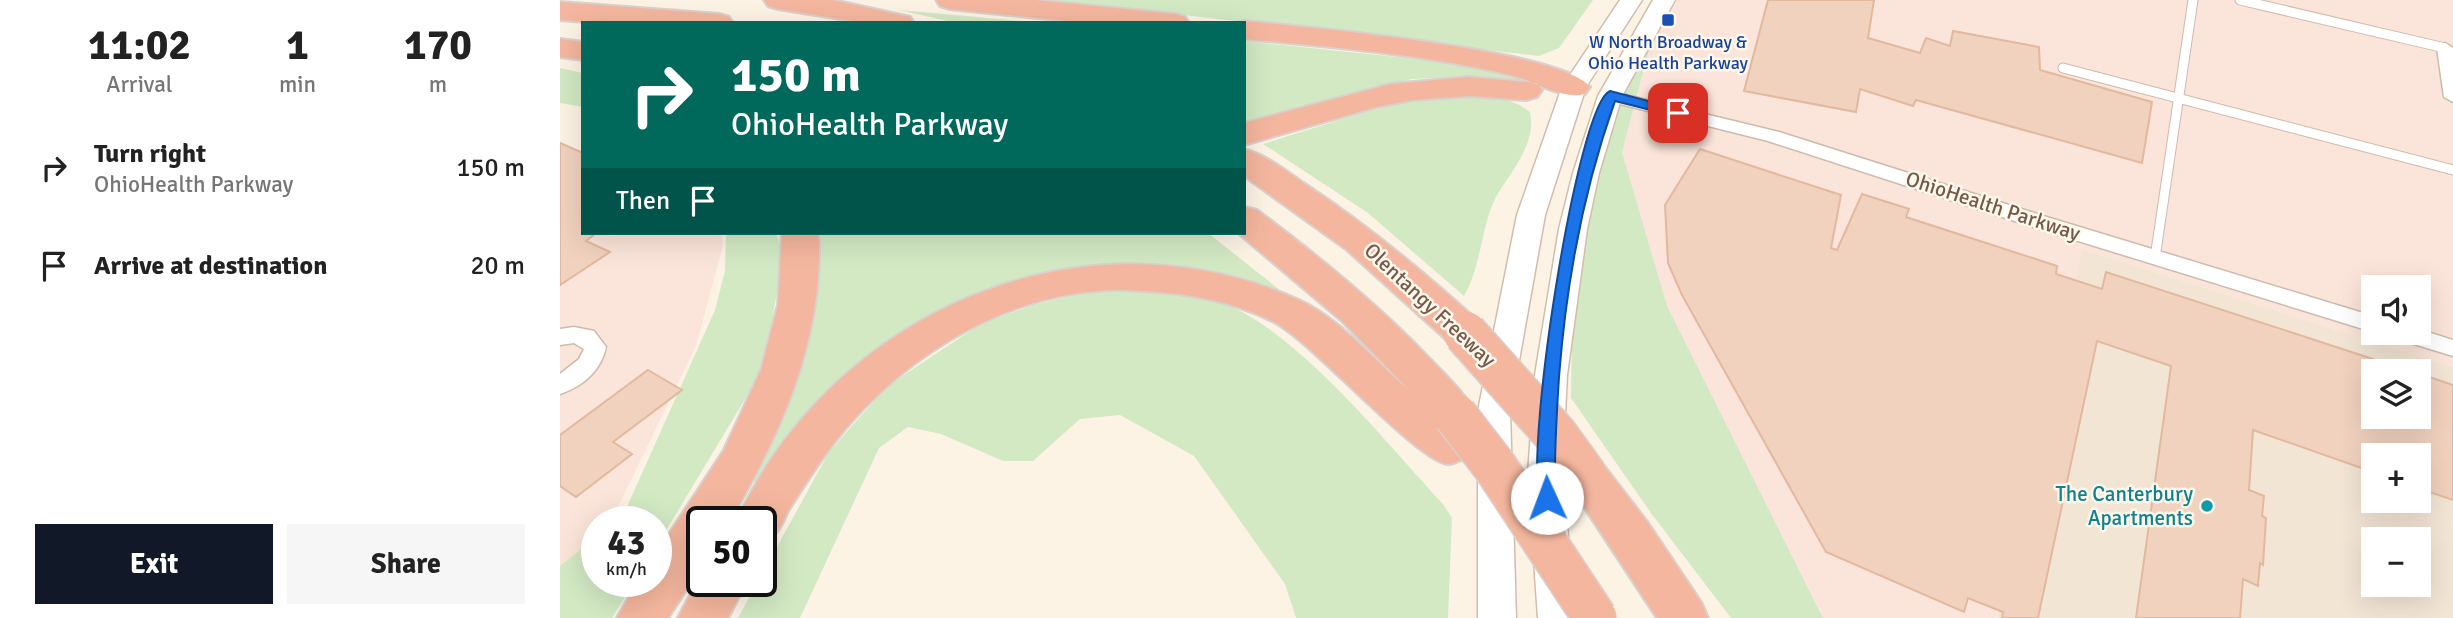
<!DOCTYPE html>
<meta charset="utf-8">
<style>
:root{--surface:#fff;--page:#f6f6f6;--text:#222;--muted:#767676;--accent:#111827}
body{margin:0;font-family:Signika,sans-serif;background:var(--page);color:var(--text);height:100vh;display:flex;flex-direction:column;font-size:26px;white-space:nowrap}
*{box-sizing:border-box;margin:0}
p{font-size:23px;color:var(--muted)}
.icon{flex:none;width:38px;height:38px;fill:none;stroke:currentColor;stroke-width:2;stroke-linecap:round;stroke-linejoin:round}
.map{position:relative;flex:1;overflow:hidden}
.sheet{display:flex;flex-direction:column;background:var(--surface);width:560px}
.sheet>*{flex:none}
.guide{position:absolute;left:21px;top:21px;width:665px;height:214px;border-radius:0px;box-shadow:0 7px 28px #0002;background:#00695c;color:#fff;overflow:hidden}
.buttons{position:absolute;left:1801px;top:275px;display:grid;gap:14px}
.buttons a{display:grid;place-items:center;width:70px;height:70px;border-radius:0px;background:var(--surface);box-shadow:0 7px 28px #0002;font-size:35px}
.speed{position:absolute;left:21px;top:506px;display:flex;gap:14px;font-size:35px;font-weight:700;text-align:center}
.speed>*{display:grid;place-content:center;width:91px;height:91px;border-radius:50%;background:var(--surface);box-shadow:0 7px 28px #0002;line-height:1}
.speed small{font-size:18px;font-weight:400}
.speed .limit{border:4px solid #111;border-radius:10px;background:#fff;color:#111}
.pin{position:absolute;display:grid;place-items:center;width:60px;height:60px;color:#fff;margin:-30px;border-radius:14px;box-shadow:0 4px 10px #0006}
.me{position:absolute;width:77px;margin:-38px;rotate:358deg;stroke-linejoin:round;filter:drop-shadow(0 0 5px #0008)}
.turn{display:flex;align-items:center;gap:24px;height:147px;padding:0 35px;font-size:32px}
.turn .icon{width:91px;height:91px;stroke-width:2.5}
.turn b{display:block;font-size:49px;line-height:60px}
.then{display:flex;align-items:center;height:66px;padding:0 35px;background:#0003;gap:14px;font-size:26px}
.eta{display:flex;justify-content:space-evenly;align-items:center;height:119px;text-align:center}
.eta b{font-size:42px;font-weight:700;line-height:49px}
.cta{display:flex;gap:14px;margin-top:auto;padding:14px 35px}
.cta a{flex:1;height:80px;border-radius:0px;background:var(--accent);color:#fff;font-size:28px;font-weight:700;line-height:80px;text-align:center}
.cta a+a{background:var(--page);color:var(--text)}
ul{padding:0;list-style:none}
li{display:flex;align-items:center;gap:21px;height:98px;padding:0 35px}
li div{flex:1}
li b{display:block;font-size:26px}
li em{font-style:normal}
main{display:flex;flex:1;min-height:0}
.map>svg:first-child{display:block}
.residential{fill:#f3e5d4;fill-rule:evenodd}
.commercial{fill:#fbe4d9;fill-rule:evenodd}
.green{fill:#d2e9c4}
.building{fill:#f0d2be;stroke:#e2b99f;stroke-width:2}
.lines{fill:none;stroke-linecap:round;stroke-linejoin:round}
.lane-casing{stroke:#cdbbac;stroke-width:11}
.street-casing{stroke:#cdbbac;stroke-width:3}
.secondary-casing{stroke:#d2bdac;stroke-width:3}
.highway-casing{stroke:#d8d1cd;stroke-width:4}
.lane{stroke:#fff;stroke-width:9}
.street{fill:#fff;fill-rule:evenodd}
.secondary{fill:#fff;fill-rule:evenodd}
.highway{fill:#f4b69e;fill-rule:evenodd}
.highway-bridge-casing{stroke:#d8d1cd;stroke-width:46;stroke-linecap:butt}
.highway-bridge{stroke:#f4b69e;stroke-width:43}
.route{fill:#1a73e8;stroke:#114b97;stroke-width:2}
.transit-dot{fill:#1a4fb4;stroke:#fef7eb;stroke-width:2.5}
.culture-dot{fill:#0f9aa8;stroke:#fef7eb;stroke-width:2.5}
.labels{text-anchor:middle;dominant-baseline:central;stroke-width:5;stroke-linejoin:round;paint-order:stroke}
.far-transit-label{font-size:18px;fill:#164399;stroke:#fef7eb}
.street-label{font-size:21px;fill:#745a4b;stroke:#fef7eb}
.culture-label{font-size:21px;fill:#0d838f;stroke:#fef7eb;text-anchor:end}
</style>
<main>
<section class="sheet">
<div class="eta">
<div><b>11:02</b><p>Arrival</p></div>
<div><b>1</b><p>min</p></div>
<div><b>170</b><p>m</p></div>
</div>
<ul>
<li><svg class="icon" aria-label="right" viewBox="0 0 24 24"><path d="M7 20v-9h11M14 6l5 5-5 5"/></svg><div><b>Turn right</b><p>OhioHealth Parkway</p></div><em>150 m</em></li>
<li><svg class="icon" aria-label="arrive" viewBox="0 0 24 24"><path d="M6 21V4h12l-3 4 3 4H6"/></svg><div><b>Arrive at destination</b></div><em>20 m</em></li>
</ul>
<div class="cta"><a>Exit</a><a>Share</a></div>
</section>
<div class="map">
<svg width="1893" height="618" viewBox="0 0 1893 618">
<rect width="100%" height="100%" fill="#fcf3e5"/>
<path class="residential" d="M1522,249L1893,367V618H1437ZM1813,371H1858V416H1813ZM1813,455H1858V500H1813ZM1813,539H1858V584H1813Z"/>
<path class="commercial" d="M1118,0H1893V367L1522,249L1436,618H1263L1107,307L1062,152L1091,42ZM1813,287H1858V332H1813Z
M0,208L23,233H162L163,245L136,346L55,513L48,521L37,522V536L0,566Z"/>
<path class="green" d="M494,0H1033L999,48L979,56Z
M339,10L484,23H396Z
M684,41L895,63L959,76L956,80L920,76L852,79L684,124Z
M1085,41L1091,42L1062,152L1107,306L1263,618H1171L1091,513L1011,398L1012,335L1023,246L1045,150L1060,104Z
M0,68L23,73V107L0,103Z
M914,96C936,97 952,98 970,112C977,144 951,171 936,197C921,225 922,265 904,296L808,213L703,144L820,107L866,99Z
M166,233H216L223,254L212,322L196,381L96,547V522H48L55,513L62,518L155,310L165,271Z
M256,233H648L726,295L675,276L621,266L556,265L494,272L441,288L203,483L186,480L224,418L248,335L259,246Z
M573,288C602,291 630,292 658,301C737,329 825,442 883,504L892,518L888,618H736L725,584L634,456L560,415L520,419L473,461H443L381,434L348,427L319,448L240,618H178L198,581H201V576L269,452L326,387L422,323L473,305L518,294Z
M37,536V581H75L52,618H0V566Z"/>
<path class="building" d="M1208,0H1314L1308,38L1360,53L1366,38L1390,46L1393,31L1479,47L1480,70L1592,102L1582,163L1356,100L1353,106L1300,89L1296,112L1184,91Z
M0,143L23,153V233L35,234L26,241L50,252L0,285Z
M1140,149L1281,195L1271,248L1277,250L1302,194L1349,209L1346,217L1497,266L1496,274L1542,289L1546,272L1813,359V416H1858V373L1893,385V500L1858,488V455H1813V472L1693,430L1689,490L1704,496L1702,516L1706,518L1703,565L1700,563L1698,586L1683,579L1680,618H1576L1611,366L1537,341L1478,618H1442L1443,612L1408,598L1404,612L1266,552L1122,295L1108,263L1105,205Z
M88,370L122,390L53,442L72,454L16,497L0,486V435Z"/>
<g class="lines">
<defs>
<path id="lane" d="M1680,0L1885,48
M1503,68L1893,170
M1595,258L1633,0"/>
<path id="street" d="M1885,43L1893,48V102L1884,97L1877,48Z
M1050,91L1219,132L1490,218L1813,316V332L1476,228L1208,141L1044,100L1041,96L1044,92Z
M14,327L34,331L46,347C41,371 23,386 0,394V374L19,359L24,349L14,343L0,345V329Z
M1858,329L1893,340V356L1834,338L1832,332H1858Z"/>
<path id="secondary" d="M1060,0H1082L1026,87L985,215L950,411L956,618H918V411L957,215L1002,87Z
M1093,0H1115L1062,96L1039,173L1027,229L1007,375L1002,474L1016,618H978L968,474L975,375L999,229L1013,173L1038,96Z"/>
<path id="highway" d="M204,0H273L350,17L354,23H305L218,9L208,6Z
M376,0H475L615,14L625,17L629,23H528L390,9L380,6Z
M0,2L159,14L169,17L173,23H40L0,20Z
M684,21C739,26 1004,50 1030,87L1025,94C1002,100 977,82 954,76C869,55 772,47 684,39V23H678Z
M0,39L23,42V60L0,57Z
M909,77L977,83L982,90L977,97L966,100L909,96L852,100L816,107L684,145V123L831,84Z
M684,149C706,155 726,171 745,184C807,225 864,272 919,322L925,333L919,344L905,348L891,344L787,250L684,176Z
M684,207L697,210C758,256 819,305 872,361C888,378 906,394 916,415L910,427L900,430L910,446L904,459C900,460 893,464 889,464C859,464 753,342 714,322C667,298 617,292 565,290C443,288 327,365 260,462C249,478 238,495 228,511C224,519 221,528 215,534C212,538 206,539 201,541V522H176C274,310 523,204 739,300C781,319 814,361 849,390L782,321L678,233H684Z
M222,233H258L259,242C261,344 220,435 169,522H142V565L108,618H57L78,581H96V554L164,450L201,370L218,305Z
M1025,456L1041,462L1088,523L1141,602L1148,618H1097L1003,475L1009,462Z
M142,573V581H187L168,618H118Z"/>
</defs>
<use href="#lane" class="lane-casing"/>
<use href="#street" class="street-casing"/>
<use href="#secondary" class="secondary-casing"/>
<use href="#highway" class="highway-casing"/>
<use href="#lane" class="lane"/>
<use href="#street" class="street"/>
<use href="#secondary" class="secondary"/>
<use href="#highway" class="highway"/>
<defs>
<path id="highway-bridge" d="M905,333L996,435L1025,475
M895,415L936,468L1035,618"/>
</defs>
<use href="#highway-bridge" class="highway-bridge-casing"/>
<use href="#highway-bridge" class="highway-bridge"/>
</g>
<path class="route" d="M1050,91L1123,110L1125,113L1118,117L1055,101C1024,188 1006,285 999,377C997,408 995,441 995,472C995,483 998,494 994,503L987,506L981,503C962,463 1017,103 1050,91Z"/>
<rect class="transit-dot" x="1101" y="13" width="14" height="14" rx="3.5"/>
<circle class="culture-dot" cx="1647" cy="506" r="7"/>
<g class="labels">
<g class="far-transit-label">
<text x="1108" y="42">W North Broadway &amp;<tspan x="1108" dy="21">Ohio Health Parkway</tspan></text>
</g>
<g class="street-label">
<text transform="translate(1433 206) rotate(18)">OhioHealth Parkway</text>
<text transform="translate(870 305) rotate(43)">Olentangy Freeway</text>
</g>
<g class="culture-label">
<text x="1633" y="494">The Canterbury<tspan x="1633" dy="24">Apartments</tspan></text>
</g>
</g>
</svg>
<div class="buttons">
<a><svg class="icon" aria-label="sound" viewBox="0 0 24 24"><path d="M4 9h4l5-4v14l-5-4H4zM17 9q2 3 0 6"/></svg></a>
<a><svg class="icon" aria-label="layers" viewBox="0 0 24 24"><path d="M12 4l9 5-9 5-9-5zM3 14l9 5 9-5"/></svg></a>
<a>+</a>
<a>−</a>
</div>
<div class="speed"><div>43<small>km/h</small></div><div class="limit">50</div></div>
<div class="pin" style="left:1118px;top:113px;background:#d93025"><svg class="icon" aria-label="arrive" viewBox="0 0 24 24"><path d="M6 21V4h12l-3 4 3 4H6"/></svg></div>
<svg class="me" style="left:987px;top:498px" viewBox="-20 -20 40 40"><circle r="19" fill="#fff"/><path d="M0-13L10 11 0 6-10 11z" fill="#1a73e8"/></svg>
<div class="guide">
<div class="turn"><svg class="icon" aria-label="right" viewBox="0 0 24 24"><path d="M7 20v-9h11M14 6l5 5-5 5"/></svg><div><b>150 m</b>OhioHealth Parkway</div></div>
<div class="then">Then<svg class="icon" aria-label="arrive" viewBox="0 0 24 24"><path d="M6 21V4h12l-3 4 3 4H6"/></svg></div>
</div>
</div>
</main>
